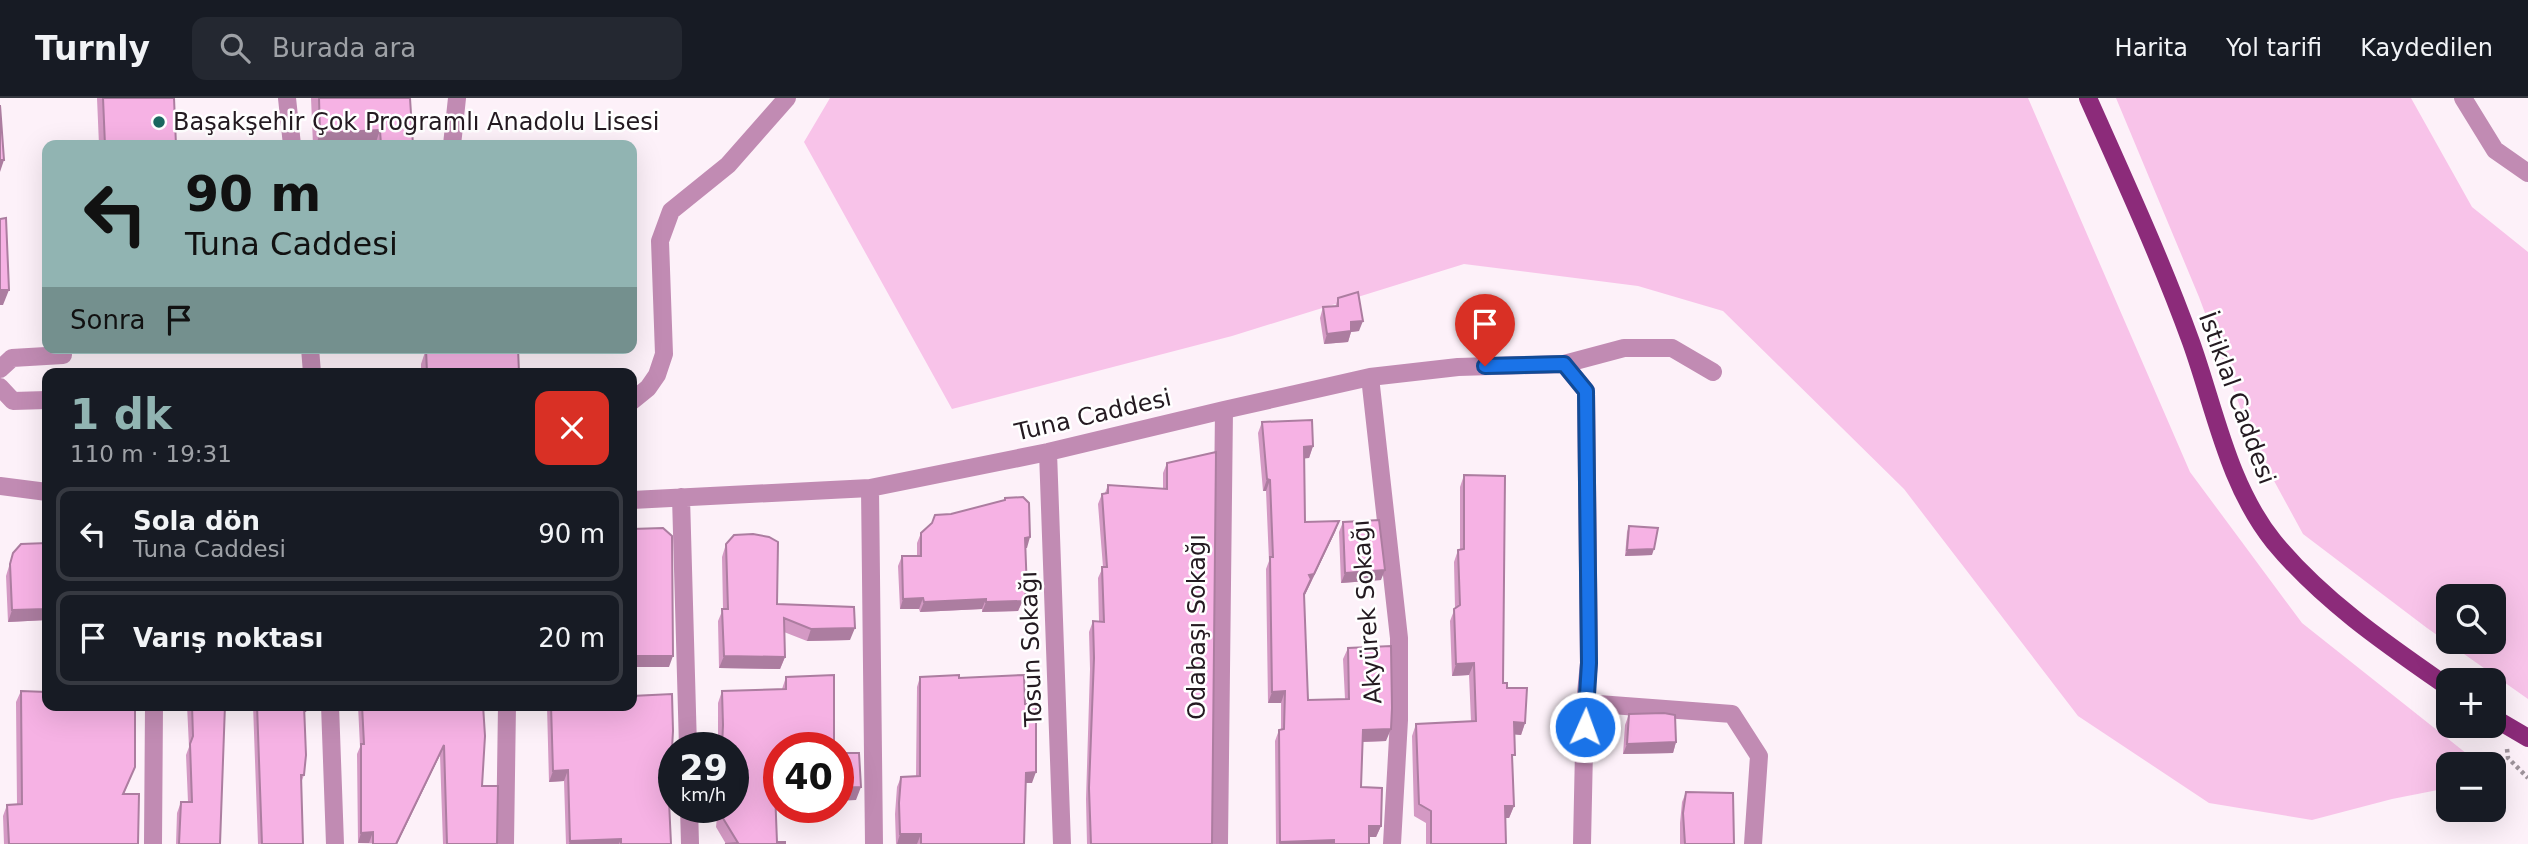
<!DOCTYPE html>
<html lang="tr">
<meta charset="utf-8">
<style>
:root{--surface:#171b24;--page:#242831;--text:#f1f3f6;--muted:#9ea1a6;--line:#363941;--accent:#91b4b2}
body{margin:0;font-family:"DejaVu Sans",sans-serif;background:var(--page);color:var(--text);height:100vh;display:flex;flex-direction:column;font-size:26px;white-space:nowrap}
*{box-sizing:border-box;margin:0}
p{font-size:23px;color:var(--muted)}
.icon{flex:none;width:38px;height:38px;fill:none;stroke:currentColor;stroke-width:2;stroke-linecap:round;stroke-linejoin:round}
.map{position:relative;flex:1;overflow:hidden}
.drawer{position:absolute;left:42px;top:270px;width:595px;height:343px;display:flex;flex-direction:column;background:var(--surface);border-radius:14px;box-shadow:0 7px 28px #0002}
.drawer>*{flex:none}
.top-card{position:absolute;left:42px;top:42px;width:595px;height:214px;border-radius:14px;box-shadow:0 7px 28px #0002;background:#91b4b2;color:#111;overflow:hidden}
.buttons{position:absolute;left:2436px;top:486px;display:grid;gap:14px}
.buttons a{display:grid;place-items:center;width:70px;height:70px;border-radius:14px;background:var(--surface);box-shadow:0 7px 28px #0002;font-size:35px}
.speed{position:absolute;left:658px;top:634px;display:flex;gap:14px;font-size:35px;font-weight:700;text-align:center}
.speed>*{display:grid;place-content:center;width:91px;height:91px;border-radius:50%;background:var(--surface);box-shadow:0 7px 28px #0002;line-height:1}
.speed small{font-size:18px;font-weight:400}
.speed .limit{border:10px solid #d22;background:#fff;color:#111}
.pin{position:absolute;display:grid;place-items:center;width:60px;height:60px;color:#fff;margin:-72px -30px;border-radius:50% 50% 50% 0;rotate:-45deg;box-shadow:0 0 7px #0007}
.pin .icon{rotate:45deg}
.me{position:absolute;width:77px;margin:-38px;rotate:2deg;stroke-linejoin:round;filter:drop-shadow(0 0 5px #0008)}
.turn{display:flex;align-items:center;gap:24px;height:147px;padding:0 28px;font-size:32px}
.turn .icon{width:91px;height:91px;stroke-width:2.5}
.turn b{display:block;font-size:49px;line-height:60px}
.then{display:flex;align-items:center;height:66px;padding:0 28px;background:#0003;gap:14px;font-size:26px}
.round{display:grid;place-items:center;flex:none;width:74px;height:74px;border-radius:14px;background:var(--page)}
.summary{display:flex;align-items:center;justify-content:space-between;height:119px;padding:0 28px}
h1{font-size:42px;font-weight:700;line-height:52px;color:var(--accent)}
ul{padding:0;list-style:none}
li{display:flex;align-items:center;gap:21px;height:94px;margin:0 14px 10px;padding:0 14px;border:4px solid var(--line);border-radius:14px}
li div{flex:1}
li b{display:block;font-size:26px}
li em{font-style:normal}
header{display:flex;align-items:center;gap:42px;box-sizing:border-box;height:98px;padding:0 35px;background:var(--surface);border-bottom:2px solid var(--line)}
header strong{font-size:33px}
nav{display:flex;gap:38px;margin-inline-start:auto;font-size:24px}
.search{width:490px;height:63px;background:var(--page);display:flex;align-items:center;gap:18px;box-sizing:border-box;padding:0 24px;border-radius:14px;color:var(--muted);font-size:26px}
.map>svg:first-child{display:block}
.green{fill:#f8c3e9;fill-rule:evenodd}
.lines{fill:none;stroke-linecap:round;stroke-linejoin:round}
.path{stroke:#9d929a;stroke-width:4.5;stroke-dasharray:3.5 3.5;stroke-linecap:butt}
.minor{stroke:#c18bb3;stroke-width:18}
.major{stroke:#8c2b7a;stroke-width:18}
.wall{fill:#d499c4}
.shaded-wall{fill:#ac7da0}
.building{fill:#f6b2e4;stroke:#ac7da0;stroke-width:2}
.route-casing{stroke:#114b97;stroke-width:18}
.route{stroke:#1a73e8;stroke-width:12}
.poi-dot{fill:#1b6760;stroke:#fff;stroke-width:2.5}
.labels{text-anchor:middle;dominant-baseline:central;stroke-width:5;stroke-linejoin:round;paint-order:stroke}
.poi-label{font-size:24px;fill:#241a21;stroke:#fff;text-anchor:start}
.street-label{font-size:24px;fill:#241a21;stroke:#fff}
</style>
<header>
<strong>Turnly</strong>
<div class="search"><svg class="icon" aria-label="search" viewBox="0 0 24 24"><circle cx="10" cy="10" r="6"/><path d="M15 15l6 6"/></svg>Burada ara</div>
<nav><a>Harita</a><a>Yol tarifi</a><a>Kaydedilen</a></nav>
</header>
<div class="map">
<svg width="2528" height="746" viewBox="0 0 2528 746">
<rect width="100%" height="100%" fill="#fdf1f9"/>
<path class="green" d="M830,0H2028L2190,374L2302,525L2481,667H2448V690L2392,701L2312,722L2209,705L2078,618L1904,391L1723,213L1638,188L1464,166L1232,238L952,311L804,44Z
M2116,0H2411L2472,109L2528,154V601L2427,530L2303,436L2254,346L2199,199ZM2448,499H2494V544H2448Z"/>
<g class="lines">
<path class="path" d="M2507,651L2508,660L2528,680"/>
<path class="minor" d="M287,0L292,47
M2463,0L2495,52L2528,75
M452,47L457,0
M310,250L312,275
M1564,266L1586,293L1589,565L1585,605L1582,746
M0,271L12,260L63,257
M1370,279L1399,540V622L1392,746
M0,289L13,303L47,302
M632,303L648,290L657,277L664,256L660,143L671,113L728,67L787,0
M1048,354L1062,746
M0,388L47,394
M870,390L874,746
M681,399L688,649
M632,402L870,390L1048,354L1224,312L1370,279L1458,269L1564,266L1624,250H1672L1713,274
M1585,605L1732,616L1759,658L1753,746
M330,607L335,746
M689,709L690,746
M153,746L154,607
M505,746L507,607
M1219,746L1224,312"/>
<path class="major" d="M2088,0C2124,81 2161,161 2191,244C2215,311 2228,387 2274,444C2323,503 2386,546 2448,589
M2494,620L2528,640"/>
</g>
<path class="wall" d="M97,0H174L176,47H99Z
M311,0H410L413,47H313Z
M1338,200L1359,233L1351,234L1348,244L1324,246L1320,220L1323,209H1335Z
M426,251L519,275H421V266Z
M1262,324L1313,348L1309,360H1304L1305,424L1339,423L1335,434L1304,499L1308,602L1345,601L1343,561L1348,550L1386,643L1363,644L1361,689L1381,728L1376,739H1369V746H1276L1275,643L1279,632H1281V605H1268L1266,471L1269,463L1266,393H1263L1258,335Z
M1167,365L1212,746H1087L1086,701L1090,571L1089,534L1093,523H1099L1098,480L1103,469L1098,406L1102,396L1105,395L1108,387L1163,391V375Z
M1464,377L1503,585L1507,590L1525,625L1521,637L1514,636L1512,664L1514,708L1509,720H1505L1506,746H1426V725L1414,718L1412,638L1416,626L1471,623L1469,577L1452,578L1450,523L1455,510L1454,464L1458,452L1460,451V389Z
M1005,400L1027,450H1025L1027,493L1018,513L982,514V511L920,514L919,511H900L898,468L902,458H917V445L921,435L951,416L1004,402Z
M1343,424L1381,482L1341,485L1339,434Z
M1629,428L1652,457L1625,458L1627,434Z
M47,445V522L8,524L6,478L13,455Z
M726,446L777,506L850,542L807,543L784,534L785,559L780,571L719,570L718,523L723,511L722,459Z
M834,577L776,706L777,744L726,746L716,729L718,709H733V649H718V605L722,593L782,591L786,579Z
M920,579L959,580L1025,606L1032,685H1025L1024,746H896L895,716L897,689L901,679L916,678L917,589Z
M21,593L135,669L124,696L138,746H4L3,718L7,707L17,706L16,604Z
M187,607H225L220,746H176L177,715L181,704H188L186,657L189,649Z
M253,607H308L306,614H304V677L301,685L303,746H258Z
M358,607H483L482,688L497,746H443L440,657L397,746L358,745L357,656L360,649Z
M541,607H632L669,703L671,746H566L564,683L549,684L547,608Z
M1629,616L1676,644L1673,655L1623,656L1625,627Z
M1686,694L1734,746H1680V725L1682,704Z"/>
<path class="shaded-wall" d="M380,32L375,47H316L320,35Z
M0,62H4L0,74Z
M0,192H9L3,207H0Z
M1363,223L1359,233L1351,234L1348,244L1324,246L1327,236L1351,224Z
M1313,348L1309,360L1300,361L1304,349Z
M1267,381L1270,382L1266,393H1263Z
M1339,423L1335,434L1300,507L1309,477Z
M1030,439L1027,450H1021L1025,440Z
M1654,451L1652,457L1625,458L1627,452Z
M1385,472L1381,482L1341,485L1345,475Z
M1027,493L1018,513L982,514L986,504Z
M923,500L919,511H900L903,501Z
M986,501L982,511L920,514L924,504Z
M47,511V522L8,524L12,512Z
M855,530L850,542L807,543L811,531Z
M632,558H673L669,569H632Z
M724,558L785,559L780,571L719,570Z
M1474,565L1469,577L1452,578L1456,566Z
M1285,593L1281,605H1268L1272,594Z
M302,607H308L306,614H300Z
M1514,624L1525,625L1521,637L1509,636Z
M1391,631L1386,643L1359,644L1363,632Z
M1676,644L1673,655L1623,656L1627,646Z
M444,647L440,657L397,746H396Z
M568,672L564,683L549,684L553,673Z
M1036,674L1032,685H1022L1026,675Z
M861,689L856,702L838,703V690Z
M775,693H779V705L771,706Z
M1505,708H1514L1509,720H1501Z
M1369,728H1381L1376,739H1365Z
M373,734L369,745H358L361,735Z
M900,736H921L917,746H897Z
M621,741L619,746H569L570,743Z
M1334,742L1333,746H1279L1280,744Z"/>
<path class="building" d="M103,0H174L176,47H105Z
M319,0H410L413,47H381L380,32L320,35Z
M0,7L4,62H0Z
M6,120L9,192H0V121Z
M1358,194L1363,223L1351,224V233L1327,236L1323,209L1338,208V200Z
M447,250H518L519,275H427L426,251Z
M1312,322L1313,348L1304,349L1305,424L1339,423L1314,476L1309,477L1311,481L1304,496L1308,602L1349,601L1348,550L1391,548L1392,610L1391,631L1363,632L1361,689L1382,690L1381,728H1369V746H1334V742L1280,744L1279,632L1284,631L1285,593L1272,594L1270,459H1273L1270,382L1267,381L1262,324Z
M1216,354L1212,746H1091L1089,690L1094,560L1093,523L1104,524L1102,469H1107L1102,396L1108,395V387L1167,391V365Z
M1464,377L1505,378L1503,585H1507V590H1527L1525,625L1514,624L1515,657H1512L1514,708H1505L1506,746H1431V713L1419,706L1416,626L1476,623L1474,565L1456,566L1454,511L1460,507L1458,452L1464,451Z
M1023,399L1029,405L1030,439L1025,440L1027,493L1022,503L986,504V501L924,504L923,500L903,501L902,458H921V435L932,425L935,417L951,416L1005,402V400Z
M1379,422L1385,472L1345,475L1343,424Z
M1629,428L1658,430L1654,451L1627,452Z
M663,430L672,438L673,558H632V431Z
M753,436L769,439L778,444L777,506L854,509L855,530L811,531L784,520L785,559L724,558L722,511H728L726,446L734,437Z
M47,445V511L12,512L10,466L13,455L21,446Z
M834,577V649H779V693H775L777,744H785V746H725L738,745L721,717V709H733V649H722L723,627L722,593L786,591V579Z
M959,577V580L1024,577L1025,606H1036V674L1026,675L1024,746H921V736H900L899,705L901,679L920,678V579Z
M21,593L47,594V607H135V669L123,696H139L138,746H9L7,707L22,706Z
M672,596L673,633L669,703L671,746H621V741L570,743L568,672L553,673L551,607H632V598Z
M192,607H225L220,746H179L181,704H192L190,646L193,638Z
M257,607H304L306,657L304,677H301L303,746H262Z
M362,607H483L485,638L482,688H498L497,746H447L444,647L396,746H373V734L361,735V646H364Z
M1664,615L1675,617L1676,644L1627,646L1629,616Z
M838,655H859L861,689L838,690Z
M1686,694L1733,695L1734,746H1685L1683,715Z"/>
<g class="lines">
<defs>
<path id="route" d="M1485,268L1564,266L1586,293L1589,565L1585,629"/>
</defs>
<use href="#route" class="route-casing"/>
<use href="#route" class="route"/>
</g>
<circle class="poi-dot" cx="159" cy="24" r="7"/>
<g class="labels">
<g class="poi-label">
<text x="173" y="24">Başakşehir Çok Programlı Anadolu Lisesi</text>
</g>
<g class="street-label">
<text transform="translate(2237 300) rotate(70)">İstiklal Caddesi</text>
<text transform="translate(1093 317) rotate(-13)">Tuna Caddesi</text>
<text transform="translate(1367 514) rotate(-94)">Akyürek Sokağı</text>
<text transform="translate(1197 529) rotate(-90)">Odabaşı Sokağı</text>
<text transform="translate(1031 551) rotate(-92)">Tosun Sokağı</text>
</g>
</g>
</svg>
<div class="buttons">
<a><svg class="icon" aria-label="search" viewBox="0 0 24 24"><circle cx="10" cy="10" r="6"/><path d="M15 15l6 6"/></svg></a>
<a>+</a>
<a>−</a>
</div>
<div class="speed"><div>29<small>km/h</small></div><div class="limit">40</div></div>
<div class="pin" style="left:1485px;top:268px;background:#d93025"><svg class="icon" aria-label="arrive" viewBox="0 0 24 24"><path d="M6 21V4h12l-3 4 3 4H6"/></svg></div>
<svg class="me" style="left:1585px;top:629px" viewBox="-20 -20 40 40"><circle r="17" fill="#1a73e8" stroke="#fff" stroke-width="3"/><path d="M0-11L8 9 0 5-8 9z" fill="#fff"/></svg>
<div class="top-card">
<div class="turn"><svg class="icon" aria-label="left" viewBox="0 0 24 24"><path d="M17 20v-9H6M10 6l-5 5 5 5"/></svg><div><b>90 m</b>Tuna Caddesi</div></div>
<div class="then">Sonra<svg class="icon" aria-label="arrive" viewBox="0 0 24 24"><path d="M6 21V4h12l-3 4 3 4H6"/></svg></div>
</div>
<section class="drawer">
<div class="summary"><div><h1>1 dk</h1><p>110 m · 19:31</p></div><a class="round" style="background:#d93025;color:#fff"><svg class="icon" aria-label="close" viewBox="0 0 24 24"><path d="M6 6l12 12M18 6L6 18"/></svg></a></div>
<ul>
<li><svg class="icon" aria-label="left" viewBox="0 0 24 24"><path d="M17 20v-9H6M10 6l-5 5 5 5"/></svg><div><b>Sola dön</b><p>Tuna Caddesi</p></div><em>90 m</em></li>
<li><svg class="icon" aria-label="arrive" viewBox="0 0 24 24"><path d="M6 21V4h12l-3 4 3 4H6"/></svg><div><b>Varış noktası</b></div><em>20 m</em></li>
</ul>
</section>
</div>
